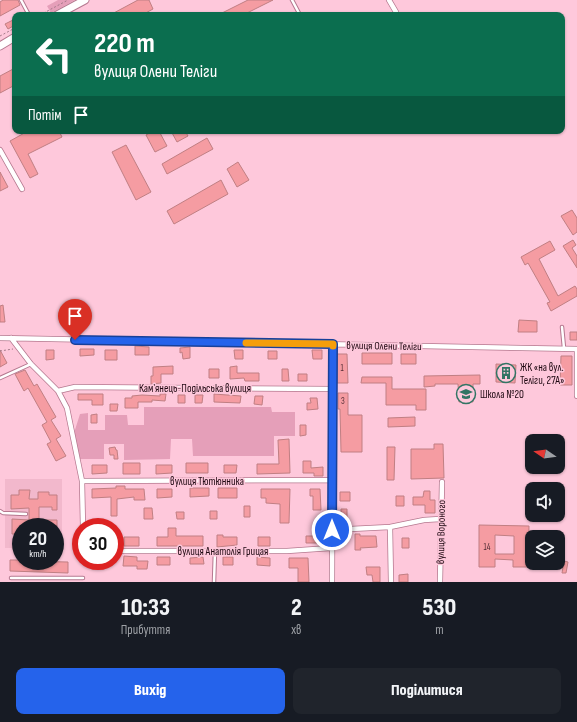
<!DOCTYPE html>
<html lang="uk">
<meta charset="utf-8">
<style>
:root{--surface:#171b24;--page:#20242c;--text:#f1f3f6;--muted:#9ea1a6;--accent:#2563eb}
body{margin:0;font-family:"Sofia Sans Condensed",sans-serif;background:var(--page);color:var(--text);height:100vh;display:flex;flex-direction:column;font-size:15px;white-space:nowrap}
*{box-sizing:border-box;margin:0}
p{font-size:13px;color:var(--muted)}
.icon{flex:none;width:22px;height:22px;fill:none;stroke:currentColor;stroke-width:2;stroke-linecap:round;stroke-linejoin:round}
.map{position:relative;height:582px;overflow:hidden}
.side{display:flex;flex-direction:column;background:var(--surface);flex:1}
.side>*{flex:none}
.guide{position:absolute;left:12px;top:12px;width:553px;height:122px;border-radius:8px;box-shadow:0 1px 3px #0004;background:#0b6e4f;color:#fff;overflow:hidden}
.needle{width:26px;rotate:283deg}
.fabs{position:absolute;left:525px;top:434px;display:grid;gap:8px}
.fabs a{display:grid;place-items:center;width:40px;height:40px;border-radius:8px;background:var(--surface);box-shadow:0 1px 3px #0004;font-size:20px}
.speed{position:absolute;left:12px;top:518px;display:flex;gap:8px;font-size:20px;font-weight:700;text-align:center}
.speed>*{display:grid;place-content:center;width:52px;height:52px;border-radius:50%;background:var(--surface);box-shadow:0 1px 3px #0004;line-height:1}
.speed small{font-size:10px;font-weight:400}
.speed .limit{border:6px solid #d22;background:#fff;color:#111}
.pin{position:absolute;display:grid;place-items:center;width:34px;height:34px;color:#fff;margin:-41px -17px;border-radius:50% 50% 50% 0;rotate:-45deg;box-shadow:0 0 4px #0007}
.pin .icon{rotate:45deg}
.me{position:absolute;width:44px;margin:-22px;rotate:0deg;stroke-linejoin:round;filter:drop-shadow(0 0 3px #0008)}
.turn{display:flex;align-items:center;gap:14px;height:84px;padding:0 16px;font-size:18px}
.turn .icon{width:52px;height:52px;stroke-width:2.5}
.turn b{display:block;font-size:28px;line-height:34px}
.then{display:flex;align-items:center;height:38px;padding:0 16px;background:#0003;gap:8px;font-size:15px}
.eta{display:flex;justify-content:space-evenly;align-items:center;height:68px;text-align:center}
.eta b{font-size:24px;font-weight:800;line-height:28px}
.action{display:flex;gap:8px;margin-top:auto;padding:8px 16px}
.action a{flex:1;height:46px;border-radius:8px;background:var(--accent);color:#fff;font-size:16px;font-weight:800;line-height:46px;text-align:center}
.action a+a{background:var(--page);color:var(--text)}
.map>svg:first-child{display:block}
.built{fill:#f2b8cc}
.green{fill:#e59fb9}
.building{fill:#f59ca2;stroke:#c07f83;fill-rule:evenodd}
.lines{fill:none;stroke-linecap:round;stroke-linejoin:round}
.service-casing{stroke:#b5788f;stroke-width:4.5}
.minor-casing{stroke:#b5788f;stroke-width:6}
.primary-casing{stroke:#b5788f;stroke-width:9}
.path{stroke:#a37a89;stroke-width:1;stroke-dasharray:2 2;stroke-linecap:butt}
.service{stroke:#fff;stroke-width:2.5}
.minor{stroke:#fff;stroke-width:4.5}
.primary{stroke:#fff;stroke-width:7}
.route-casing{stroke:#184099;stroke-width:10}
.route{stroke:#2563eb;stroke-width:7}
.slow{stroke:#f59e0b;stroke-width:7}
.labels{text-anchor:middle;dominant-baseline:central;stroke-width:3;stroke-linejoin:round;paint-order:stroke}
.number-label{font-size:9px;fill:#542e36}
.street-label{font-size:11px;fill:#1f0912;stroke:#fec8db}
.poi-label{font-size:11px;fill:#1f0912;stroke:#fec8db;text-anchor:start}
</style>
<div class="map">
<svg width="577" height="582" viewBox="0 0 577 582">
<rect width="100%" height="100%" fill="#fec8db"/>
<path class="built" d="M5,479H62V548H55V527H21V548H5Z"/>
<path class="green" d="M58,0H75L51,13L47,6Z
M144,407H271L272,412H295V436H274V456H193L192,439H171L170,459L124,460V444H104V459H80L74,433L80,414L88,413V430H105V415H127L128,425H144Z"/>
<path class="building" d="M3,0H18L20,5L0,16V2Z
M138,0H149L153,9L142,15H110Z
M248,0H273L243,15H218Z
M15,19V25L8,29L5,24Z
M15,68V85L0,93V76Z
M28,131H59L62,137L28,154L38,174L30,178L10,141Z
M153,131H159L167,146L155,152L146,135Z
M171,131H185L188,136L177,142Z
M207,138L213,149L167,174L162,164Z
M126,145L151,192L136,200L112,152Z
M238,162L249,180L237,187L227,169Z
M0,172L8,187L0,191Z
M221,180L228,194L174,224L167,211Z
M572,210L577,218V232L573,235L561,216Z
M573,240L576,245L572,248L577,256V268L563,246Z
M550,241L555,250L539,259L558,296L575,286L577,289V296L551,311L547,303L550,302L528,263L525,265L521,257Z
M3,305L5,322H0V306Z
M519,320L537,321V332H518Z
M570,332H577V340H570Z
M135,346L149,347V355H135Z
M190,347V358L183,359L182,352L180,353V348Z
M80,349H94V355L80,356Z
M0,350L7,363L0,367Z
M46,350H54V359L46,360Z
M105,350H117V360H105Z
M234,350H243V359H235Z
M312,350H322V359H313Z
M268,351H277V359H268Z
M362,353H392V364H362Z
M337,354H347L348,383H337Z
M401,354H416V364H401Z
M561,356H572V385H560Z
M496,364L516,365L515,383L496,382Z
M173,366V374H161V383L151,384V376H153V367Z
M237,366V373H259V381H245L244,378L230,379V367Z
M209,369H219V378H209Z
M282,369H288L289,381H282Z
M25,370L34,386L37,384L56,417L51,420L61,436L56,439L66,456L56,461L47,444L51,442L42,425L47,422L28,388L24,391L15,374Z
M298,374H307V381H298Z
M480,375V384H473V402H459L458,384H435V386L424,387V376Z
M362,377H392V389H426V410H416V405H386V383H361Z
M338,393H348V415H362V452H341L340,409H338Z
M78,394H103V405H92V400H78Z
M160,394H166L165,401L152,400V402H138V408H125V398H132V396L142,395L160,396Z
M214,394L241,396L240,403L214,402Z
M178,395H185V403H178Z
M195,395H203L202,403H195Z
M255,396H263L262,405L254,404Z
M310,398H317L318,409L307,410V403H311Z
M110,404H118L117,411H110Z
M97,414V423H91V415Z
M415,417V426L388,427V418Z
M300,425H306V435L300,436Z
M289,439L290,473L257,474V464H279L278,440Z
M434,444H443L444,478L411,479V449H434Z
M115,447L116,450H117L118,459H114V455H110L109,448Z
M387,447H395L394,480H387Z
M303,461H311V468L323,467V476H314V473H303Z
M123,463H140V474H123Z
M186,463H208V473H186Z
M92,465H107V473L92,474Z
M156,465H172V473L156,474Z
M224,465H237L236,473H224Z
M116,486H125V489H144L145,500H134V497L117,499V516H111V497L92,498V489L116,488Z
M190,488H209V496L190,497Z
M218,488H237V498H218Z
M157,489H172V497L157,498Z
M261,489H290L289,523H280V504L266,503V498H261Z
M310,489H320L321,510H313V496H310Z
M19,490H30L29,499H38V492H49V495H57V510H52V507H39V520H57V527H21V531H17V534H12V519L29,520V508L11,509V495H19Z
M424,491H430V500H435V513H425V505H413V497H423Z
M340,492H350V501H340Z
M396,496H404V506H396Z
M244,506H250V517H244Z
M144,508H152L153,519H144Z
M341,509H347V521H341Z
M210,511H217V519H210Z
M176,512H184V519H177Z
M479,525L529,526L528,567H513V560L495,559V567H479ZM495,535L514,536V554H495Z
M168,528H176V536H203V546H157V537H168Z
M355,534H360V536H376L377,547L360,548L361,550H355Z
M217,535H223V537H237V545L217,547Z
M306,536H317V543H306Z
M124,537H139V546H124Z
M258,537H270V546H258Z
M402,538H409V548H402Z
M124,556L137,557V561H148L147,569H137V566H123Z
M157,557H170V565H157Z
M203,557L204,564H190V558Z
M223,557H233V565H223Z
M257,557L270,558V566L257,565Z
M289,558H308L309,582H298V568H289Z
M10,560H21V561L68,562V573L10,571Z
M93,561H106V565H93Z
M564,561L568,562L566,573H562Z
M366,567H380V582H373L372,575H367Z
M408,574V582H399V575Z"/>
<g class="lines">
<defs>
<path id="service" d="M21,0L29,15
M292,0L300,15
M562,327L564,348
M0,378L31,364
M0,511L3,513L26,514
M11,578H83
M214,582L215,551"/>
<path id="minor" d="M389,0L396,12
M0,150L22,189
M0,338L577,349
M11,338L31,364L58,391L67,408L82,481L83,527
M577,349V396
M58,391L75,387L332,389
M82,481L331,480
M390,527L391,582
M331,530L390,527L424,520L440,519
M115,551H287L331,548
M332,582L333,345
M440,582L442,482"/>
<path id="primary" d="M57,15L85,0
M0,46L15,37"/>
</defs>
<use href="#service" class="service-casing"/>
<use href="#minor" class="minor-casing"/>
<use href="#primary" class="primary-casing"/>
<path class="path" d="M40,15L68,0
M0,36L15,28
M0,351L13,349"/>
<use href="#service" class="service"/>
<use href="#minor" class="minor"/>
<use href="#primary" class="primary"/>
</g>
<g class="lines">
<defs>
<path id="route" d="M75,340L333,344L332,530"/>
</defs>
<use href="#route" class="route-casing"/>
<use href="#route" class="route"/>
<path class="slow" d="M246,343L333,344V346"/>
</g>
<defs>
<symbol id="building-ring" viewBox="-11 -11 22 22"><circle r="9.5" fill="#fec8db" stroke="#327464" stroke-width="1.5"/><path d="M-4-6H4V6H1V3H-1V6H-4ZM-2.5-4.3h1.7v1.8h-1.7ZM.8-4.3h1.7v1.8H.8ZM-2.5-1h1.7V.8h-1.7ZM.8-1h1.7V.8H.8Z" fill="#327464"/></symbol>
<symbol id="school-ring" viewBox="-11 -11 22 22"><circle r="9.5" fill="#fec8db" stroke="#327464" stroke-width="1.5"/><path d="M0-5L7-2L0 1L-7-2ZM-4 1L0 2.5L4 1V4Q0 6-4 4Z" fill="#327464"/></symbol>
</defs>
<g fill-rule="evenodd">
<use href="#building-ring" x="495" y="362" width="22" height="22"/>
<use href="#school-ring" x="455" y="383" width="22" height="22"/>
</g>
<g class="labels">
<g class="number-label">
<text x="342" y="368">1</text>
<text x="343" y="401">3</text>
<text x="487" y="547">14</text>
</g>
<g class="street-label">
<text transform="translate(384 346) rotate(1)">вулиця Олени Теліги</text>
<text x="195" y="388">Камʼянець-Подільська вулиця</text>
<text x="207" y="481">вулиця Тютюнника</text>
<text transform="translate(441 532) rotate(-89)">вулиця Вороного</text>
<text x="223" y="551">вулиця Анатолія Грицая</text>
</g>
<g class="poi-label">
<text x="520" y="367">ЖК «на вул.<tspan x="520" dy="13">Теліги, 27А»</tspan></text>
<text x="480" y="394">Школа №20</text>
</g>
</g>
</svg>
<div class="fabs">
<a><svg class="needle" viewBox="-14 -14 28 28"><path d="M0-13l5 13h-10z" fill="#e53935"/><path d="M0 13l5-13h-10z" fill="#9ea1a6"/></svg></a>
<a><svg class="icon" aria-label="sound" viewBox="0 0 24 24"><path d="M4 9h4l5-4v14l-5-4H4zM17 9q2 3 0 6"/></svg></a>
<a><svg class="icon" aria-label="layers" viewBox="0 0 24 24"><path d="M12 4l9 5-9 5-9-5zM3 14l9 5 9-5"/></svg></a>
</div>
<div class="speed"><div>20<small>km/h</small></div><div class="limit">30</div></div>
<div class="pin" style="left:75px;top:340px;background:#d93025"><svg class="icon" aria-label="arrive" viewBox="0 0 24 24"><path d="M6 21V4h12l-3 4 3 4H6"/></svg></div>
<svg class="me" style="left:332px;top:530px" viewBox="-20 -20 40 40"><circle r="17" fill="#2563eb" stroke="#fff" stroke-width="3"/><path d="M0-11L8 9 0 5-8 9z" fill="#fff"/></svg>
<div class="guide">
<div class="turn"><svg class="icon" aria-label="left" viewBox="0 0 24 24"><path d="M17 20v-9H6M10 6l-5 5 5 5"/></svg><div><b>220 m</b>вулиця Олени Теліги</div></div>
<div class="then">Потім<svg class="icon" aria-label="arrive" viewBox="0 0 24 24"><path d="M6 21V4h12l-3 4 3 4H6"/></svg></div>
</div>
</div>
<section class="side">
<div class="eta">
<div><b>10:33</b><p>Прибуття</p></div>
<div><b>2</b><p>хв</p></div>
<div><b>530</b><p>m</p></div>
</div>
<div class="action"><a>Вихід</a><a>Поділитися</a></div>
</section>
